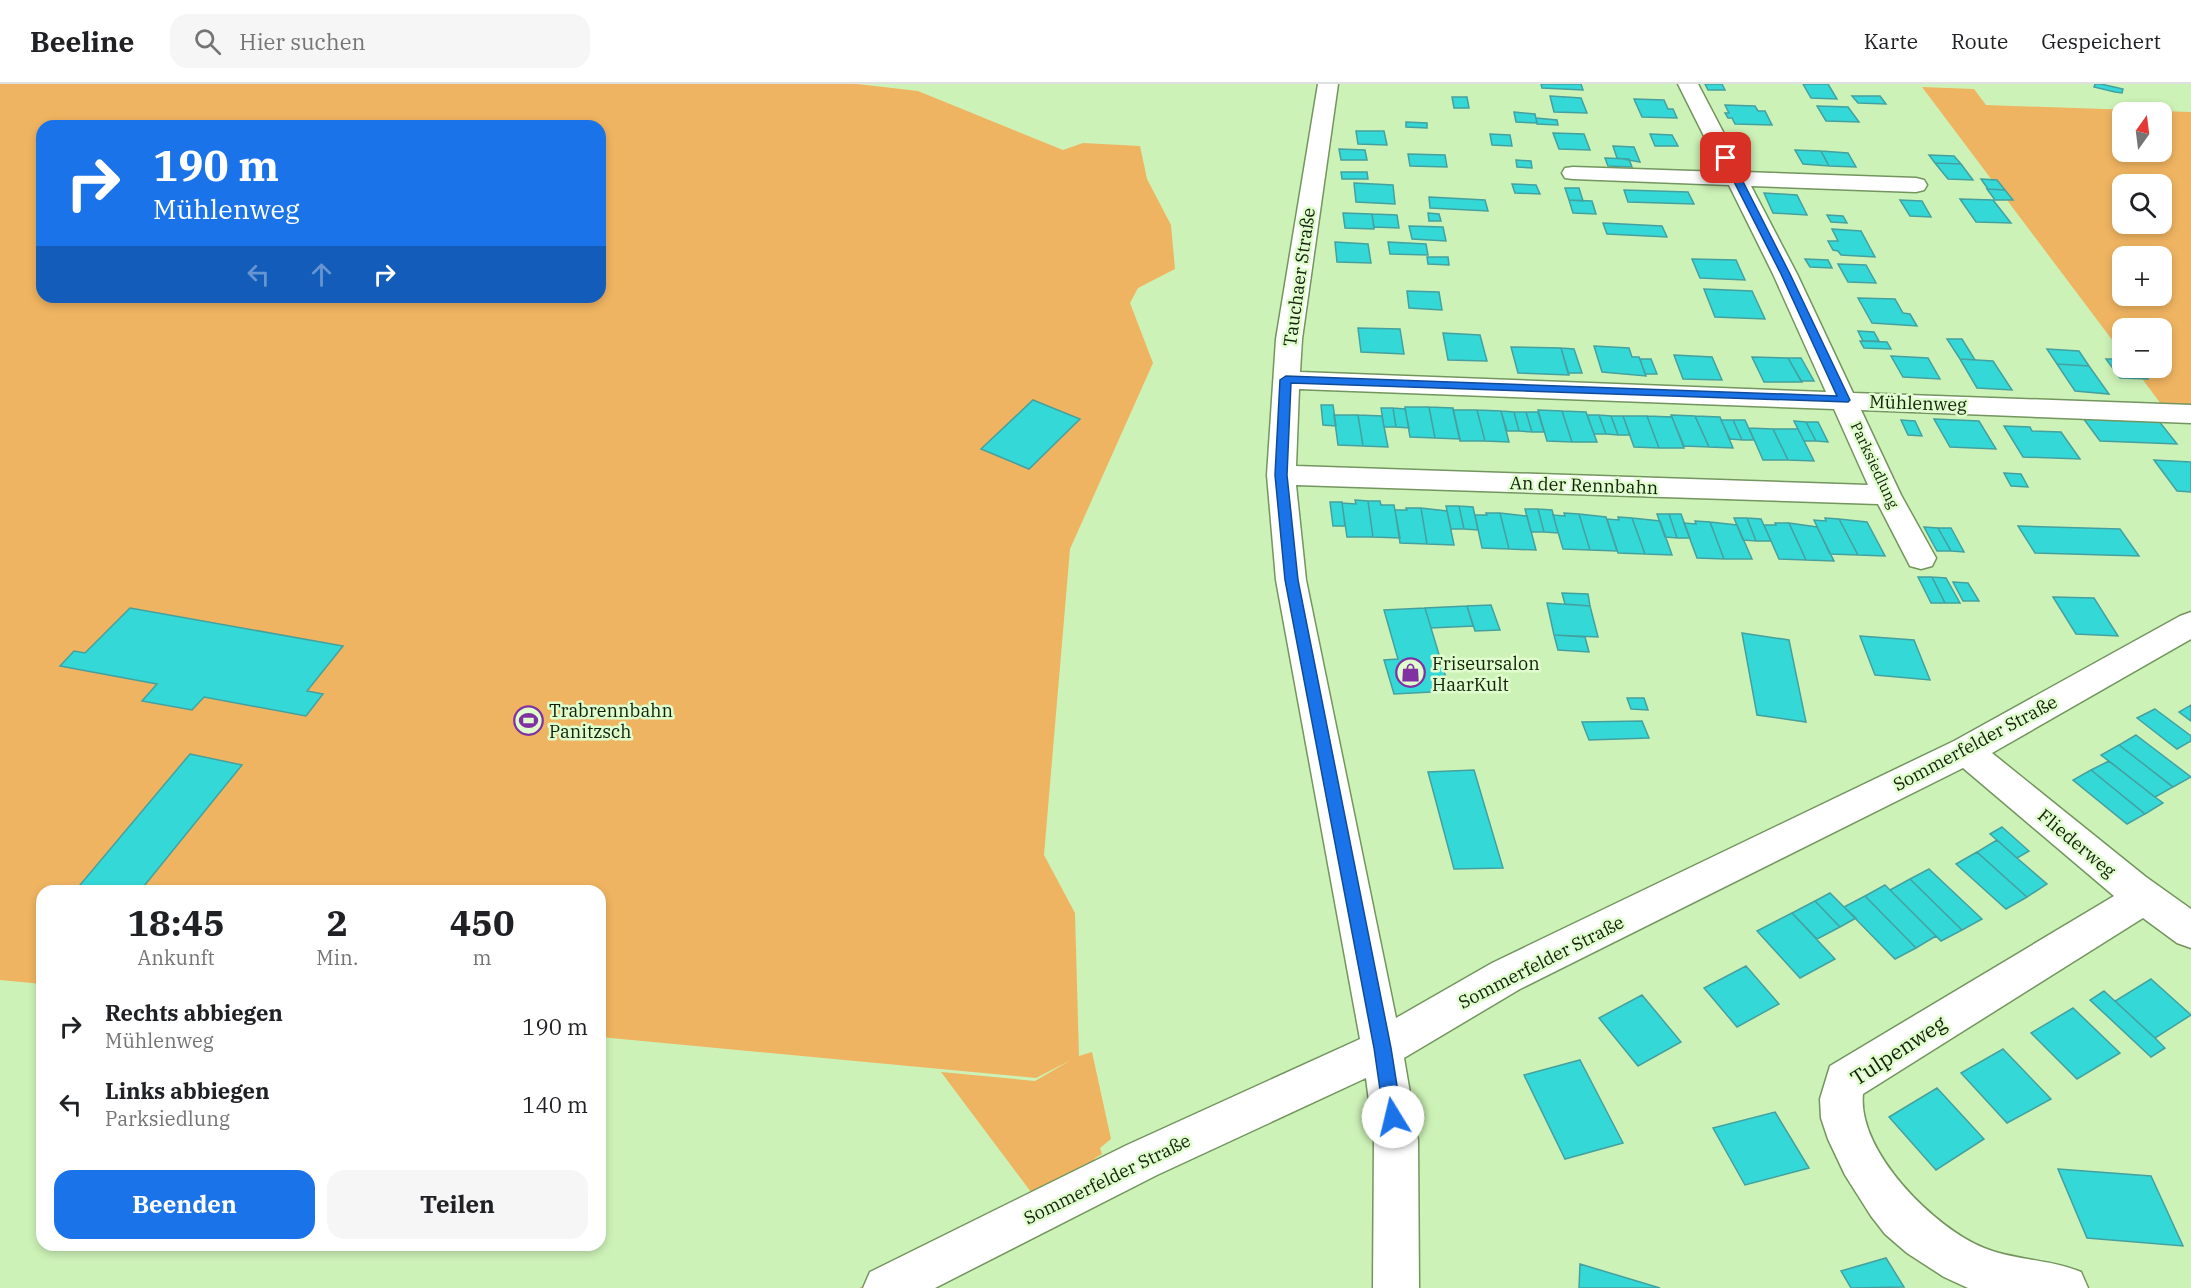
<!DOCTYPE html>
<html lang="de">
<meta charset="utf-8">
<style>
:root{--surface:#fff;--page:#f6f6f6;--text:#202124;--muted:#757577;--line:#e0e0e0;--accent:#1a73e8}
body{margin:0;font-family:"IBM Plex Serif",serif;background:var(--page);color:var(--text);height:100vh;display:flex;flex-direction:column;font-size:22px;white-space:nowrap}
*{box-sizing:border-box;margin:0}
p{font-size:20px;color:var(--muted)}
.icon{flex:none;width:33px;height:33px;fill:none;stroke:currentColor;stroke-width:2;stroke-linecap:round;stroke-linejoin:round}
.map{position:relative;flex:1;overflow:hidden}
.drawer{position:absolute;left:36px;top:801px;width:570px;height:366px;display:flex;flex-direction:column;background:var(--surface);border-radius:18px;box-shadow:0 3px 9px #0003}
.drawer>*{flex:none}
.hud{position:absolute;left:36px;top:36px;width:570px;height:183px;border-radius:18px;box-shadow:0 3px 9px #0003;background:#1a73e8;color:#fff;overflow:hidden}
.needle{width:39px;rotate:14deg}
.fabs{position:absolute;left:2112px;top:18px;display:grid;gap:12px}
.fabs a{display:grid;place-items:center;width:60px;height:60px;border-radius:12px;background:var(--surface);box-shadow:0 3px 9px #0003;font-size:30px}
.pin{position:absolute;display:grid;place-items:center;width:51px;height:51px;color:#fff;margin:-26px;border-radius:12px;box-shadow:0 3px 9px #0006}
.me{position:absolute;width:66px;margin:-33px;rotate:351deg;stroke-linejoin:round;filter:drop-shadow(0 0 4px #0008)}
.turn{display:flex;align-items:center;gap:21px;height:126px;padding:0 18px;font-size:27px}
.turn .icon{width:78px;height:78px;stroke-width:2.5}
.turn b{display:block;font-size:42px;line-height:51px}
.lanes{display:flex;align-items:center;height:57px;padding:0 18px;background:#0003;justify-content:center;gap:30px;direction:ltr}
.lanes .off{opacity:.35}
.eta{display:flex;justify-content:space-evenly;align-items:center;height:102px;text-align:center}
.eta b{font-size:36px;font-weight:700;line-height:42px}
.action{display:flex;gap:12px;margin-top:auto;padding:12px 18px}
.action a{flex:1;height:69px;border-radius:18px;background:var(--accent);color:#fff;font-size:24px;font-weight:700;line-height:69px;text-align:center}
.action a+a{background:var(--page);color:var(--text)}
ul{padding:0;list-style:none}
li{display:flex;align-items:center;gap:18px;height:78px;padding:0 18px}
li div{flex:1}
li b{display:block;font-size:22px}
li em{font-style:normal}
header{display:flex;align-items:center;gap:36px;box-sizing:border-box;height:84px;padding:0 30px;background:var(--surface);border-bottom:2px solid var(--line)}
header strong{font-size:28px}
nav{display:flex;gap:33px;margin-inline-start:auto;font-size:21px}
.search{width:420px;height:54px;background:var(--page);display:flex;align-items:center;gap:15px;box-sizing:border-box;padding:0 21px;border-radius:18px;color:var(--muted);font-size:22px}
.map>svg:first-child{display:block}
.green{fill:#efb461;fill-rule:evenodd}
.building{fill:#34d8d7;stroke:#44a19f;stroke-width:1.5}
.lines{fill:none;stroke-linecap:round;stroke-linejoin:round}
.minor-casing{stroke:#73955e;stroke-width:3}
.minor{fill:#fff;fill-rule:evenodd}
.route{fill:#1a73e8;stroke:#114b97;stroke-width:1.5}
.labels{text-anchor:middle;dominant-baseline:central;stroke-width:5;stroke-linejoin:round;paint-order:stroke}
.far-street-label{font-size:15px;fill:#13200a;stroke:#dffdcd}
.street-label{font-size:18px;fill:#13200a;stroke:#dffdcd}
.poi-label{font-size:18px;fill:#13200a;stroke:#dffdcd;text-anchor:start}
.near-street-label{font-size:21px;fill:#13200a;stroke:#dffdcd}
</style>
<header>
<strong>Beeline</strong>
<div class="search"><svg class="icon" aria-label="search" viewBox="0 0 24 24"><circle cx="10" cy="10" r="6"/><path d="M15 15l6 6"/></svg>Hier suchen</div>
<nav><a>Karte</a><a>Route</a><a>Gespeichert</a></nav>
</header>
<div class="map">
<svg width="2191" height="1204" viewBox="0 0 2191 1204">
<rect width="100%" height="100%" fill="#cdf2b7"/>
<path class="green" d="M0,0H857L918,7L1063,66L1083,59L1140,62L1147,95L1171,141L1175,185L1138,204L1130,219L1153,279L1070,465L1044,771L1075,829L1079,972L1092,968L1111,1055L1100,1064L1102,1070L1094,1075L1095,1080L878,1204H859L1034,1112L941,988L1035,997L1071,976L1036,994L600,953V807H42V900L0,896ZM42,42H600V213H42Z
M1922,3L1974,5L1986,21L2191,28V321L2161,320L2134,284H2162V244H2122V269ZM2122,28H2162V68H2122ZM2122,100H2162V140H2122ZM2122,172H2162V212H2122Z"/>
<path class="building" d="M1541,0H1581L1583,6L1542,4Z
M1705,0H1722L1725,6H1708Z
M1803,0H1828L1837,15L1811,14Z
M2095,0H2101L2123,5L2122,9L2115,8L2094,3Z
M1550,12L1581,14L1587,29L1554,28Z
M1852,12H1880L1886,20L1858,19Z
M1452,13H1467L1469,24H1454Z
M1634,15L1664,16L1668,25H1673L1677,34L1642,33Z
M1725,21L1755,22L1758,27H1765L1772,41L1735,40L1732,34H1728L1725,29H1729Z
M1817,22L1848,23L1859,38L1826,37Z
M1514,28L1535,30L1537,39L1516,38Z
M1536,34L1557,36L1558,41L1537,40Z
M1406,38L1427,39V44L1406,43Z
M1356,47H1384L1387,61L1358,60Z
M1553,49L1584,50L1590,66L1559,65Z
M1490,50L1510,51L1512,62L1492,61Z
M1650,50L1672,51L1678,62H1655Z
M1613,62L1634,63L1640,78L1617,74Z
M1339,65L1365,66L1367,76H1341Z
M1795,66L1821,67L1829,82L1803,80Z
M1821,67L1848,69L1856,83L1829,82Z
M1408,70L1445,71L1447,83L1410,82Z
M1929,71L1954,72L1961,80L1935,79Z
M1605,74L1629,75L1632,83L1608,82Z
M1516,76L1531,77L1532,84L1517,83Z
M1935,79L1961,80L1973,96L1948,95Z
M1341,88H1367L1368,95H1342Z
M1981,95L1997,96L2005,106L1988,105Z
M1354,99L1393,101L1395,120L1356,118Z
M1512,100L1536,101L1540,110L1515,109Z
M1565,104H1579L1583,117L1569,116Z
M1987,105L2005,106L2013,116H1995Z
M1624,106L1688,108L1694,120L1628,118Z
M1764,109L1797,111L1807,131L1773,129Z
M1429,113L1485,116L1488,127L1430,124Z
M1960,115L1993,116L2011,139L1976,138Z
M1569,116L1592,117L1596,130L1573,129Z
M1900,116L1922,117L1931,133L1910,132Z
M1343,129L1372,130L1374,145L1345,144Z
M1428,129L1439,130L1441,137H1429Z
M1372,130L1397,131L1399,144L1374,143Z
M1827,131L1843,132L1847,139L1831,138Z
M1603,139L1662,142L1667,153L1607,150Z
M1409,142L1443,143L1446,157L1412,155Z
M1832,145L1861,147L1875,173L1841,171L1838,167L1833,166L1828,157H1838Z
M1335,158L1368,160L1371,179L1337,178Z
M1388,158L1426,160L1428,171L1390,170Z
M1427,173H1448L1449,181L1428,180Z
M1692,175L1736,176L1745,196L1700,194Z
M1805,175L1828,176L1832,184L1810,183Z
M1838,180L1866,181L1876,199L1848,198Z
M1704,205L1752,207L1765,235L1715,233Z
M1407,207L1439,208L1442,226L1409,224Z
M1858,214L1895,215L1903,229L1910,230L1917,242L1872,239Z
M1358,244L1400,245L1404,270L1361,268Z
M1858,247L1874,248L1879,257H1863Z
M1443,249L1480,251L1487,277L1448,276Z
M1947,255H1962L1975,276L1960,275Z
M1860,257L1887,258L1891,265L1864,264Z
M1594,262L1629,264L1632,273H1639L1646,292L1602,288Z
M1511,263L1561,264L1569,291L1518,289Z
M1561,264L1574,265L1582,289H1568Z
M2047,265L2079,267L2089,282L2057,280Z
M1674,271L1712,273L1722,296L1683,295Z
M1891,272L1928,274L1940,295L1903,293Z
M1752,273L1788,274L1802,298H1764Z
M1788,274H1801L1814,297H1801Z
M1640,275H1651L1657,290H1645Z
M1960,275L1993,277L2012,306L1977,304Z
M2106,275H2122V284H2140L2148,295L2120,294Z
M2057,280L2089,282L2109,310L2075,307Z
M1033,316L1080,335L1029,385L981,365Z
M1321,321H1333L1336,342L1323,341Z
M1405,323H1429L1435,354L1410,353Z
M1429,323L1453,324L1460,355L1435,354Z
M1381,324H1393L1396,343H1384Z
M1393,324L1405,325L1409,344L1396,343Z
M1453,326H1477L1485,357H1460Z
M1477,326L1501,327L1509,358L1485,357Z
M1538,326L1562,327L1572,358L1547,357Z
M1501,327L1514,328L1519,347H1507Z
M1562,327L1586,328L1597,358H1572Z
M1514,328H1526L1532,348L1519,347Z
M1526,328H1538L1544,348H1532Z
M1334,331H1358L1363,362L1338,361Z
M1358,331L1382,332L1388,363L1363,362Z
M1587,331H1599L1606,350H1594Z
M1599,331L1611,332L1618,351L1606,350Z
M1671,331L1695,332L1709,363L1684,362Z
M1611,332H1623L1630,351H1618Z
M1623,332H1647L1659,364L1634,363Z
M1647,332L1672,333L1684,364H1659Z
M1695,332L1720,333L1733,364L1709,363Z
M2083,334L2158,336L2177,360L2100,357Z
M1934,335L1979,337L1996,365L1950,363Z
M1721,336H1733L1742,356L1730,355Z
M1733,336H1745L1754,356H1742Z
M1901,336L1915,337L1922,352L1908,351Z
M1794,337L1806,338L1816,357H1804Z
M1806,338H1818L1828,358L1816,357Z
M2004,342L2030,343L2032,347L2061,348L2080,375L2023,373Z
M1749,344L1773,345L1788,376H1763Z
M1773,345H1798L1814,377L1788,376Z
M2154,376L2191,378V408L2177,407Z
M2004,389L2021,390L2028,403L2011,402Z
M1355,416L1368,417L1373,453H1347L1342,419L1356,420Z
M1368,417H1380L1381,421H1394L1400,454L1373,453Z
M1330,418H1342L1345,442H1333Z
M1446,422H1459L1464,445H1451Z
M1459,422L1473,423L1478,446L1464,445Z
M1406,424H1421L1427,460L1400,459L1395,426H1407Z
M1421,424L1447,427L1454,461L1427,460Z
M1525,425H1538L1544,448H1531Z
M1538,425L1552,426L1558,449L1544,448Z
M1486,429H1500L1509,465L1482,464L1475,431H1487Z
M1500,429L1527,432L1536,466L1509,465Z
M1564,429L1579,430L1590,466L1563,465L1553,431L1565,432Z
M1579,430L1606,433L1617,467L1590,466Z
M1657,430H1669L1677,454L1665,453Z
M1669,430H1681L1690,454H1677Z
M1618,433L1632,434L1645,470L1618,469L1607,435L1619,436Z
M1632,434L1660,437L1672,471L1645,470Z
M1734,434H1747L1756,457L1743,456Z
M1747,434L1761,435L1771,457H1756Z
M1825,434L1839,435L1858,471L1830,470L1814,436L1826,437Z
M1839,435L1867,438L1885,472L1858,471Z
M1695,437L1710,438L1724,475L1697,474L1684,439L1696,440Z
M1710,438L1737,441L1752,475H1724Z
M1775,439H1789L1806,476L1779,475L1764,441H1776Z
M1789,439L1817,443L1834,477L1806,476Z
M2018,442L2120,445L2139,472L2035,469Z
M1924,443L1938,444L1951,467H1937Z
M1938,444H1951L1964,468L1951,467Z
M1918,493H1932L1945,519H1931Z
M1932,493L1946,494L1960,519H1945Z
M1953,498L1968,499L1979,517H1963Z
M1562,509L1588,510L1590,522L1565,520Z
M2053,513L2094,514L2118,552L2076,550Z
M1547,519L1590,522L1598,553L1554,551Z
M1491,521L1500,546L1475,547L1467,522Z
M1467,522L1473,542L1431,544L1425,524Z
M130,524L343,562L307,607L323,610L306,632L204,613L192,626L142,617L157,600L60,582L74,567L85,569Z
M1425,524L1450,607L1394,610L1384,576L1398,575L1384,526Z
M1742,549L1789,556L1806,638L1757,631Z
M1554,551L1585,553L1589,568L1558,566Z
M1860,552L1914,556L1930,596L1875,591Z
M1627,614H1644L1648,626L1631,625Z
M2191,621V637L2179,628Z
M2155,625L2191,652V657L2177,665L2137,634Z
M1642,637L1649,654L1589,656L1582,638Z
M2136,651L2191,693L2173,703L2119,661Z
M2119,661L2173,703L2155,713L2101,671Z
M190,670L242,681L140,807H75Z
M2109,677L2155,713L2163,719L2145,730L2091,686Z
M1474,686L1503,784L1454,785L1428,688Z
M2091,686L2145,730L2127,740L2073,696Z
M2002,743L2029,767L2017,774L1990,750Z
M1997,756L2017,774L2047,800L2027,813L1977,768Z
M1977,768L2027,813L2006,825L1956,780Z
M1929,785L1982,835L1962,846L1910,795Z
M1910,795L1962,846L1941,857L1890,806Z
M1885,801L1936,852L1916,864L1865,812Z
M1830,809L1844,823L1856,834L1840,843L1815,817Z
M1865,812L1916,864L1895,875L1844,823Z
M1815,817L1840,843L1817,855L1792,829Z
M1792,829L1835,875L1800,894L1757,847Z
M1746,882L1779,920L1737,943L1704,904Z
M2151,895L2191,931L2155,954L2115,917Z
M2104,907L2155,954L2165,964L2151,973L2090,916Z
M1642,911L1681,958L1638,982L1599,934Z
M2073,924L2120,969L2077,995L2031,949Z
M2003,965L2051,1015L2007,1039L1961,989Z
M1580,976L1623,1059L1565,1075L1524,991Z
M1937,1004L1984,1055L1936,1086L1889,1033Z
M1775,1028L1809,1084L1745,1101L1713,1044Z
M2058,1085L2151,1092L2183,1162L2087,1154Z
M1886,1174L1904,1203L1851,1204L1841,1187Z
M1580,1180L1660,1204H1579Z"/>
<g class="lines">
<defs>
<path id="minor" d="M1318,0H1338L1302,255L1300,288L1826,308L1773,190L1729,101L1573,95L1565,94L1562,89L1565,84L1573,83L1722,88L1678,0H1698L1744,88L1916,94L1924,96L1927,101L1924,106L1916,108L1751,102L1797,190L1853,309L2191,321V339L1861,326L1901,411L1936,474L1932,482L1921,485L1910,482L1878,420L1296,401L1306,496L1396,934L1492,879L1954,657L2180,532L2191,528V555L1992,669L2146,793L2191,825V864L2177,859L2143,834L1863,1010C1857,1068 1935,1144 1984,1164C2016,1177 2051,1175 2081,1188L2088,1204H1968L1944,1193L1907,1169L1885,1150L1871,1132L1845,1091L1828,1055L1821,1034L1820,1015L1830,982L2114,812L1963,684L1520,905L1404,974L1418,1056L1419,1204H1373L1374,1056L1366,994L1157,1091L935,1204H863L870,1188L1127,1061L1360,955L1276,496L1267,391L1276,255ZM1299,305L1834,325L1868,401L1296,382Z"/>
</defs>
<use href="#minor" class="minor-casing"/>
<use href="#minor" class="minor"/>
</g>
<path class="route" d="M1726,72L1731,74L1790,190L1850,316L1848,318L1291,299L1287,391L1298,496L1391,964L1402,1033L1399,1039L1393,1042L1387,1039L1384,1033L1374,964L1285,496L1275,391L1280,296L1286,292L1837,312L1781,190L1722,74Z"/>
<defs>
<symbol id="shop-ring" viewBox="-11 -11 22 22"><circle r="9.5" fill="#dffdcd" stroke="#8132a2" stroke-width="1.5"/><path d="M-5-2.5h2.3a2.7 3.5 0 0 1 5.4 0H5L5.5 6h-11ZM-1.5-2.5h3a1.5 2.3 0 0 0-3 0Z" fill="#8132a2"/></symbol>
<symbol id="stadium-ring" viewBox="-11 -11 22 22"><circle r="9.5" fill="#dffdcd" stroke="#8132a2" stroke-width="1.5"/><path d="M0-5a6.5 5 0 1 0 0 10a6.5 5 0 1 0 0-10ZM-3.5-1.8h7v3.6h-7Z" fill="#8132a2"/></symbol>
</defs>
<g fill-rule="evenodd">
<use href="#shop-ring" x="1394" y="572" width="33" height="33"/>
<use href="#stadium-ring" x="512" y="620" width="33" height="33"/>
</g>
<g class="labels">
<g class="far-street-label">
<text transform="translate(1875 381) rotate(65)">Parksiedlung</text>
</g>
<g class="street-label">
<text transform="translate(1299 193) rotate(-82)">Tauchaer Straße</text>
<text transform="translate(1918 319) rotate(2)">Mühlenweg</text>
<text transform="translate(1584 401) rotate(2)">An der Rennbahn</text>
<text transform="translate(1975 659) rotate(-28)">Sommerfelder Straße</text>
<text transform="translate(2077 759) rotate(40)">Fliederweg</text>
<text transform="translate(1541 878) rotate(-27)">Sommerfelder Straße</text>
<text transform="translate(1107 1095) rotate(-26)">Sommerfelder Straße</text>
</g>
<g class="poi-label">
<text x="1432" y="579">Friseursalon<tspan x="1432" dy="21">HaarKult</tspan></text>
<text x="549" y="626">Trabrennbahn<tspan x="549" dy="21">Panitzsch</tspan></text>
</g>
<g class="near-street-label">
<text transform="translate(1898 966) rotate(-33)">Tulpenweg</text>
</g>
</g>
</svg>
<div class="fabs">
<a><svg class="needle" viewBox="-14 -14 28 28"><path d="M0-13l5 13h-10z" fill="#e53935"/><path d="M0 13l5-13h-10z" fill="#757577"/></svg></a>
<a><svg class="icon" aria-label="search" viewBox="0 0 24 24"><circle cx="10" cy="10" r="6"/><path d="M15 15l6 6"/></svg></a>
<a>+</a>
<a>−</a>
</div>
<div class="pin" style="left:1726px;top:74px;background:#d93025"><svg class="icon" aria-label="arrive" viewBox="0 0 24 24"><path d="M6 21V4h12l-3 4 3 4H6"/></svg></div>
<svg class="me" style="left:1393px;top:1033px" viewBox="-20 -20 40 40"><circle r="19" fill="#fff"/><path d="M0-13L10 11 0 6-10 11z" fill="#1a73e8"/></svg>
<div class="hud">
<div class="turn"><svg class="icon" aria-label="right" viewBox="0 0 24 24"><path d="M7 20v-9h11M14 6l5 5-5 5"/></svg><div><b>190 m</b>Mühlenweg</div></div>
<div class="lanes"><svg class="icon off" aria-label="left" viewBox="0 0 24 24"><path d="M17 20v-9H6M10 6l-5 5 5 5"/></svg><svg class="icon off" aria-label="ahead" viewBox="0 0 24 24"><path d="M12 20V5M6 11l6-6 6 6"/></svg><svg class="icon" aria-label="right" viewBox="0 0 24 24"><path d="M7 20v-9h11M14 6l5 5-5 5"/></svg></div>
</div>
<section class="drawer">
<div class="eta">
<div><b>18:45</b><p>Ankunft</p></div>
<div><b>2</b><p>Min.</p></div>
<div><b>450</b><p>m</p></div>
</div>
<ul>
<li><svg class="icon" aria-label="right" viewBox="0 0 24 24"><path d="M7 20v-9h11M14 6l5 5-5 5"/></svg><div><b>Rechts abbiegen</b><p>Mühlenweg</p></div><em>190 m</em></li>
<li><svg class="icon" aria-label="left" viewBox="0 0 24 24"><path d="M17 20v-9H6M10 6l-5 5 5 5"/></svg><div><b>Links abbiegen</b><p>Parksiedlung</p></div><em>140 m</em></li>
</ul>
<div class="action"><a>Beenden</a><a>Teilen</a></div>
</section>
</div>
